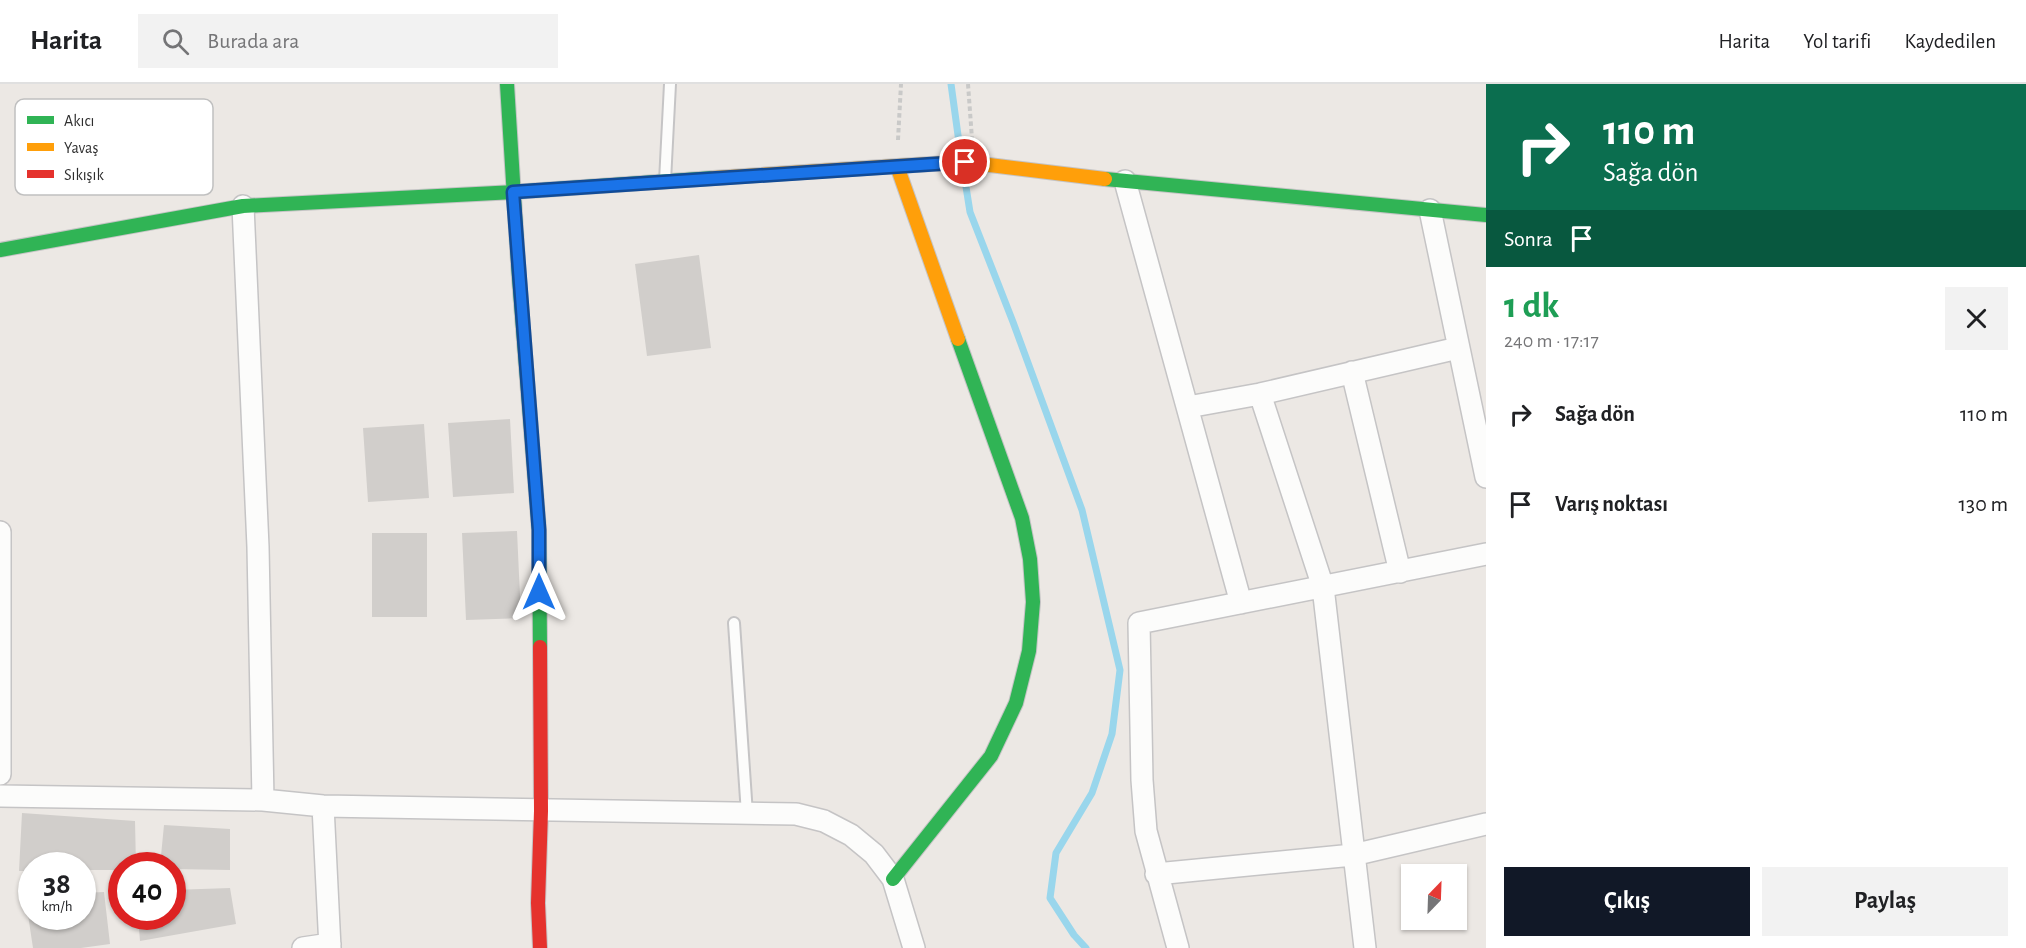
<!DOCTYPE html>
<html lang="tr">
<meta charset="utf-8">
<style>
:root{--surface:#fff;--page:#f2f2f2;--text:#202124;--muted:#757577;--line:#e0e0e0;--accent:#111827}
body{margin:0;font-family:"Alegreya Sans",sans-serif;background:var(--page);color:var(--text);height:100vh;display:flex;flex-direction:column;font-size:22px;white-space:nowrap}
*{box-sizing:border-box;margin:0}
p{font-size:20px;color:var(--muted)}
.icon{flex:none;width:33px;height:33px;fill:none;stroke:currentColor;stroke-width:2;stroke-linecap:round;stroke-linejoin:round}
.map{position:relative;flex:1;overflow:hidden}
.panel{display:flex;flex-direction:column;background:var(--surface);width:540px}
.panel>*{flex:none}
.banner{background:#0b6e4f;color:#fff;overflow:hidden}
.needle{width:39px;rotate:23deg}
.fabs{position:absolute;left:1401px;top:780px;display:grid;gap:12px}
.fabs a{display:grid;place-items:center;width:66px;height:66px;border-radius:0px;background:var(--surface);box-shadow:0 2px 4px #0004;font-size:30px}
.speed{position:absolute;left:18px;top:768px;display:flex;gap:12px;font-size:30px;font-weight:700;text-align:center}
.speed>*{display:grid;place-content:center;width:78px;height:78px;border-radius:50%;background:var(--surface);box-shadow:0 2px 4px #0004;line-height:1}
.speed small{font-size:15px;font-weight:400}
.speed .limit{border:9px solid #d22;background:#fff;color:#111}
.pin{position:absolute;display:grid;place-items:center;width:51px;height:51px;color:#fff;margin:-26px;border:3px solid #fff;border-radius:50%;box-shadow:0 2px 6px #0007}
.me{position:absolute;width:66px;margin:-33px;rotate:0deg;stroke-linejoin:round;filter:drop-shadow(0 0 4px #0008)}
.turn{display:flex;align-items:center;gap:21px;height:126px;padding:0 18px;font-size:27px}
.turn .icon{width:78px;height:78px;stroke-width:2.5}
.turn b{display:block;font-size:42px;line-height:51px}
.then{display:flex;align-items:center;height:57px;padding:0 18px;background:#0003;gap:12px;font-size:22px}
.round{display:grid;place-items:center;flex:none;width:63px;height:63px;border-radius:0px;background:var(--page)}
.overview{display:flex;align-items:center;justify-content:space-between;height:102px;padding:0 18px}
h1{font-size:36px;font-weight:700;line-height:45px;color:#1e9e55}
.button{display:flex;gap:12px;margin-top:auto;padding:12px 18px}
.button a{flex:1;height:69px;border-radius:0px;background:var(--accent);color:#fff;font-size:24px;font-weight:700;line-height:69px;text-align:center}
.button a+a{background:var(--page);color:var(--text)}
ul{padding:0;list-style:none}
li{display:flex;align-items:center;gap:18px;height:90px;padding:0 18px}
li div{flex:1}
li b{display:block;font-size:22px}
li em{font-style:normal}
header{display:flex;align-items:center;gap:36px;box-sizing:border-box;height:84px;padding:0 30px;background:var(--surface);border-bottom:2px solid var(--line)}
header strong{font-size:28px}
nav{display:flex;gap:33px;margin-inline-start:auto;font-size:21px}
.search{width:420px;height:54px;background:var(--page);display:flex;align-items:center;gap:15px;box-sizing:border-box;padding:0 21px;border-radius:0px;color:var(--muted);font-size:22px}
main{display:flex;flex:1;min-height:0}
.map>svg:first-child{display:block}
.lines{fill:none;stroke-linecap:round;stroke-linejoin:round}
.stream{stroke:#99d6ec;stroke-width:7}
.building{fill:#d1cecb}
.lane-casing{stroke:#c5c4c5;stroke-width:14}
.street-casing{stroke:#c5c4c5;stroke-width:24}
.fast-casing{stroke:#c5c4c5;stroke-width:16}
.slow-casing{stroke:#c5c4c5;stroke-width:16}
.jam-casing{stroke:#c5c4c5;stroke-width:16}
.path{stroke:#c9c9c8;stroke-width:4;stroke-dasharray:4.5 3;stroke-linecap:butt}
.lane{stroke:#fcfcfb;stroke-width:10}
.street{stroke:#fcfcfb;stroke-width:21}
.fast{stroke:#30b455;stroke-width:14}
.slow{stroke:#ff9f0a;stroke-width:14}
.jam{stroke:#e5322d;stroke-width:14}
.route-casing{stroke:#114b97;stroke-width:15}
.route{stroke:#1a73e8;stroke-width:10}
.key{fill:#fff;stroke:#c0c0c0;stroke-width:1.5}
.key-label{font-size:16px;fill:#2e2e2e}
</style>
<header>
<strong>Harita</strong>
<div class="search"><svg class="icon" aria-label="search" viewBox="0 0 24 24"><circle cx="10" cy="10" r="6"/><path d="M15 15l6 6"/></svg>Burada ara</div>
<nav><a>Harita</a><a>Yol tarifi</a><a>Kaydedilen</a></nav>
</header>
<main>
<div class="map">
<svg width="1486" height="864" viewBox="0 0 1486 864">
<rect width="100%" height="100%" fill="#ece8e4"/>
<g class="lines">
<path class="stream" d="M951,0L961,73
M963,84L970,128L1013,238L1082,426L1120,586L1112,650L1092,709L1056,769L1050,814L1074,851L1086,864"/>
</g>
<path class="building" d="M699,171L711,264L647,272L635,180Z
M510,335L514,409L453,413L448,339Z
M424,340L429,414L368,418L363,344Z
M517,447L521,534L466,536L462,449Z
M372,449H427V533H372Z
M22,729L135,737L136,782H122V786H82V782H32V787H19Z
M164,741L230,745V786L172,785V782H160Z
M230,804L236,840L140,857L138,832H172V806Z
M104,808L110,860L81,864H33L25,811H32V832H82V809Z"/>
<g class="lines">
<defs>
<path id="lane" d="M665,97L670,0
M734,539L747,730"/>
<path id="street" d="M1125,97L1241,519
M1430,126L1486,393
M1352,288L1400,488
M1260,310L1323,503L1365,864
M1188,323L1260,310L1458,264
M0,448V690
M0,712L263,716L258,463L243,122
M263,716L323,722L796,730L824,737L851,751L874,770L893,795L914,864
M323,722L330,864
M1156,790L1353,771L1486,740
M303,864L330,860
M1178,864L1146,747L1142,696L1139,539L1486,470"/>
<path id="fast" d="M507,0L519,194L539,446L540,563
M1105,95L1486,131
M0,166L243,122L513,108L713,94
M893,795L991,672L1016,619L1029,567L1033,518L1030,475L1022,434L958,255"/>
<path id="slow" d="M713,94L897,82
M958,255L897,82L965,78L1105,95"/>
<path id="jam" d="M540,563L541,727L538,819L540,864"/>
</defs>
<use href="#lane" class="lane-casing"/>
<use href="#street" class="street-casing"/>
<use href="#fast" class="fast-casing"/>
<use href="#slow" class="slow-casing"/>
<use href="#jam" class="jam-casing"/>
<path class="path" d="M968,0L972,55
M898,56L901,0"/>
<use href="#lane" class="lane"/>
<use href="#street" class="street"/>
<use href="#fast" class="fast"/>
<use href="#slow" class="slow"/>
<use href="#jam" class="jam"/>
</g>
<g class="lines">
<defs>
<path id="route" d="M539,508V446L513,108L965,78"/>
</defs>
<use href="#route" class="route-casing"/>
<use href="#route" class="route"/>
</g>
<rect x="15" y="15" width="198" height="96" rx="9" class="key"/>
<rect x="27" y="32" width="27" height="8" fill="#30b455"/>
<rect x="27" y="59" width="27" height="8" fill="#ff9f0a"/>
<rect x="27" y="86" width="27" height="8" fill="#e5322d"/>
<g class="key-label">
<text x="64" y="42">Akıcı</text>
<text x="64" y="69">Yavaş</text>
<text x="64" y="96">Sıkışık</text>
</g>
</svg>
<div class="fabs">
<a><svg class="needle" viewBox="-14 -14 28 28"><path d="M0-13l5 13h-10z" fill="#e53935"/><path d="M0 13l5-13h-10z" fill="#757577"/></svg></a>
</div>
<div class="speed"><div>38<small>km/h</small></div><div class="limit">40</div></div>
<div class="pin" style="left:965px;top:78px;background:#d93025"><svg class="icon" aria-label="arrive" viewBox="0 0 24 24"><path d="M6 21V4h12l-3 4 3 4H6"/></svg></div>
<svg class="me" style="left:539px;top:508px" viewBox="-20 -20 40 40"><path d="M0-17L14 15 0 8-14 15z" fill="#1a73e8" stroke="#fff" stroke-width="4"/></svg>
</div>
<section class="panel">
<div class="banner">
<div class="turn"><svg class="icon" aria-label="right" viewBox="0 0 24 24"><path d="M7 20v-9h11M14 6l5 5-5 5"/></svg><div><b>110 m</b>Sağa dön</div></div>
<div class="then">Sonra<svg class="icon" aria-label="arrive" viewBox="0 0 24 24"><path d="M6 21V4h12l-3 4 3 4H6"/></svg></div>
</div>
<div class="overview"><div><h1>1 dk</h1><p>240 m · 17:17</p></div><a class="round"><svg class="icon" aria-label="close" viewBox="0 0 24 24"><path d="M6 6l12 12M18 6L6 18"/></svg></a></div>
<ul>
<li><svg class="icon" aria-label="right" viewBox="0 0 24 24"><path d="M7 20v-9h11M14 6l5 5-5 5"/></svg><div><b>Sağa dön</b></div><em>110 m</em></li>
<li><svg class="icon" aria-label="arrive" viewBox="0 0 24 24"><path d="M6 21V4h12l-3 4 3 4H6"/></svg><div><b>Varış noktası</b></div><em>130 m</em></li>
</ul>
<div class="button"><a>Çıkış</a><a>Paylaş</a></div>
</section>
</main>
